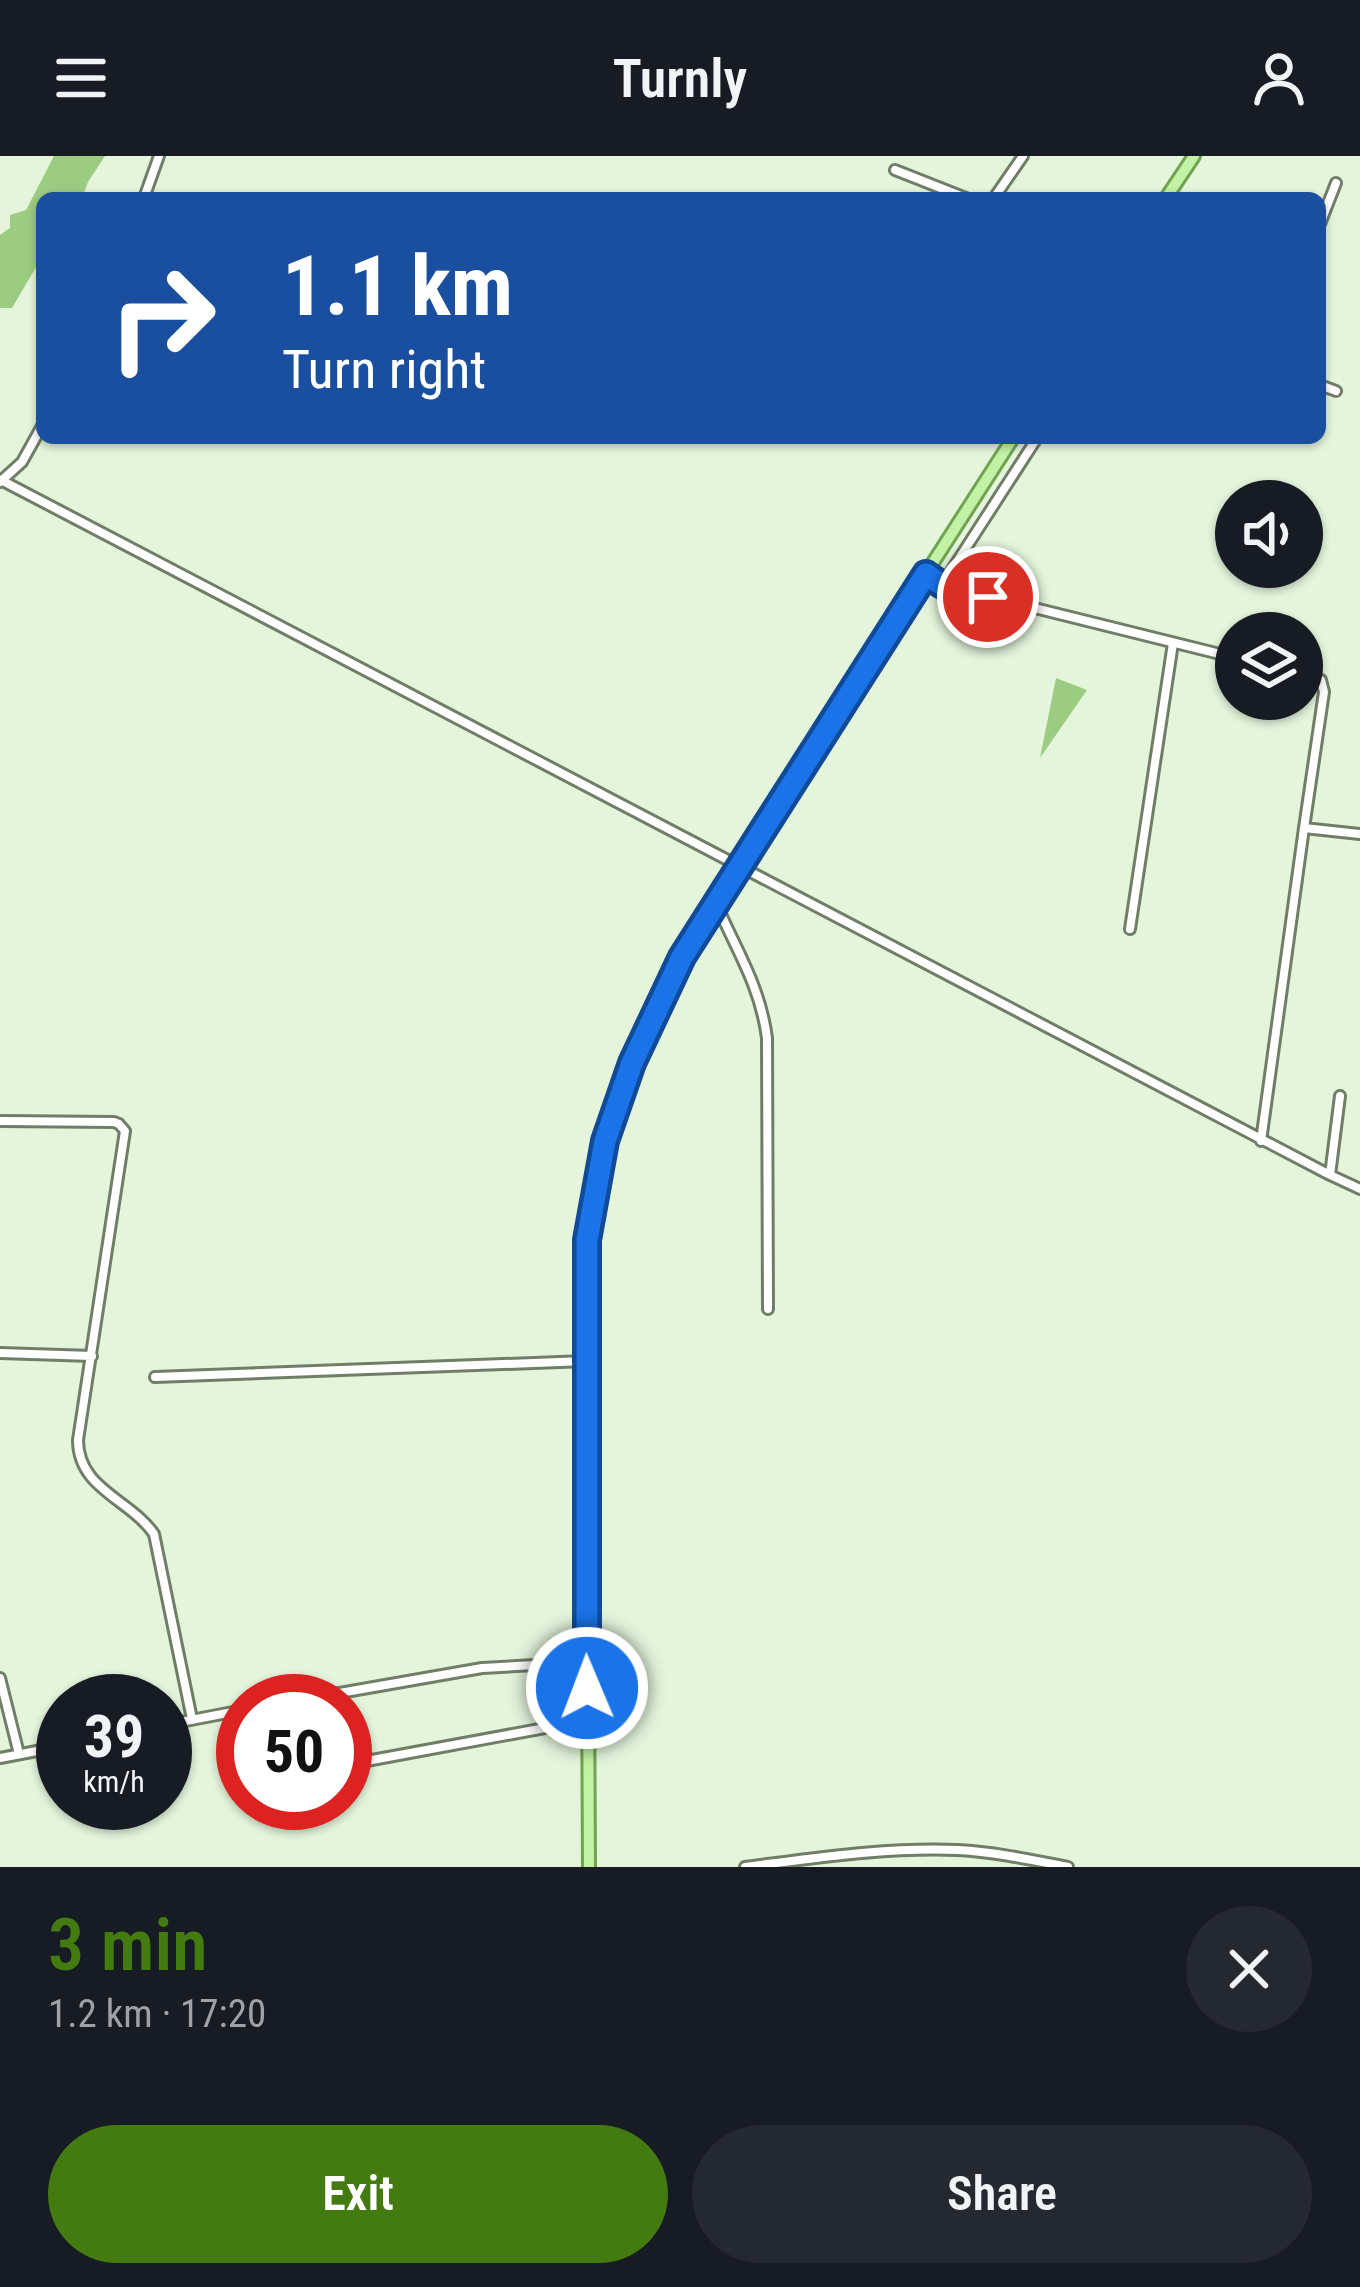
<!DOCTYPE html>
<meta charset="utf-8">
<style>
:root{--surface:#171b24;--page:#242831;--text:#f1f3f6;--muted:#9ea1a6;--accent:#437b11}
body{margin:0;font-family:"Roboto Condensed",sans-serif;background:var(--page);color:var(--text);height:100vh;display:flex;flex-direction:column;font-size:45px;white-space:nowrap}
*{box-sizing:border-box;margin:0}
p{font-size:39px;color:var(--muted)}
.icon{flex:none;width:66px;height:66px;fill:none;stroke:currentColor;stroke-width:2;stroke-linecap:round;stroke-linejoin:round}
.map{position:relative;height:1711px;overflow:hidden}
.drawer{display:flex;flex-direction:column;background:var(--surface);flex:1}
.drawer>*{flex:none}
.guide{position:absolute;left:36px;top:36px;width:1290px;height:252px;border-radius:18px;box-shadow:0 3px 9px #0004;background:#1a4fa0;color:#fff;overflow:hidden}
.controls{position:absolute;left:1215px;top:324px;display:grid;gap:24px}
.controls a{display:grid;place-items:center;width:108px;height:108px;border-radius:50%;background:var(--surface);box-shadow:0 3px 9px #0004;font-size:60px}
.speed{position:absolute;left:36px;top:1518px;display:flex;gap:24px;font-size:60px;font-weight:700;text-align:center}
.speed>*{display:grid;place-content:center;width:156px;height:156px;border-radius:50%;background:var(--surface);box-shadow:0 3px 9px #0004;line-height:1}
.speed small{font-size:30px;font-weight:400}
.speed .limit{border:18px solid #d22;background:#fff;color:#111}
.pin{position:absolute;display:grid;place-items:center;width:102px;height:102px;color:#fff;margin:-51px;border:6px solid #fff;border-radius:50%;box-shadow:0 3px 12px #0007}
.me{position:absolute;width:132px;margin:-66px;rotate:359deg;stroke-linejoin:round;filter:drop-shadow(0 0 9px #0008)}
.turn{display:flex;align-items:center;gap:42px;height:252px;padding:0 48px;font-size:54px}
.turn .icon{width:156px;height:156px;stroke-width:2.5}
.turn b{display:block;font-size:84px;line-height:102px}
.round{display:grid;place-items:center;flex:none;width:126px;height:126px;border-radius:63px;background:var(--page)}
.summary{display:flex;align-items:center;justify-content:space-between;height:204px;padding:0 48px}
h1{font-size:72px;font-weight:600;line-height:90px;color:var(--accent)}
.cta{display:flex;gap:24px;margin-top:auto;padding:24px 48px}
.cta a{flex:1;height:138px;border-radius:72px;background:var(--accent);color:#fff;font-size:48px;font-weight:600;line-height:138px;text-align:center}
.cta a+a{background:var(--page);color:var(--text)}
header{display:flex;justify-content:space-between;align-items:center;height:156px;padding:0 48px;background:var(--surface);font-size:54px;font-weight:600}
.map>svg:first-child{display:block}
.forest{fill:#9ccc81}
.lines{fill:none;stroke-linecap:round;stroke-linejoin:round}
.minor-casing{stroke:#707e68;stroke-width:14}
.major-casing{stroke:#70a44f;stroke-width:16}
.minor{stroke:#fff;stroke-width:8}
.major{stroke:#c3f1a6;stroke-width:10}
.route-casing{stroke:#114b97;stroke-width:30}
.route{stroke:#1a73e8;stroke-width:21}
</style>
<header><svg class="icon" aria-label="menu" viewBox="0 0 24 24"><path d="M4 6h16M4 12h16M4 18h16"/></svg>Turnly<svg class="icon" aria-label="person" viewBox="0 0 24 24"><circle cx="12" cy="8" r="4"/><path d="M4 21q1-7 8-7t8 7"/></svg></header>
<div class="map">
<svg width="1360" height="1711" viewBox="0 0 1360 1711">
<rect width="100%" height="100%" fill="#e4f5dc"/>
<path class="forest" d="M54,0H105L88,26L82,42H42V101L12,152H0V79L10,72V59L26,54Z
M1056,522L1087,534L1040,602Z"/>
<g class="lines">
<defs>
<path id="minor" d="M895,14L966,42
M144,42L159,0
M994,42L1023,0
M1320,68L1336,27
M1320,229L1336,235
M1,324L1330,1019L1340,940
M0,326L22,306L42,270
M926,418L942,429L1236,502
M942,429L1037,282
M1302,518L1321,524L1324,536L1304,672L1360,678
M716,747C736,794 760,829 767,882L768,1153
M1130,773L1173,487
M0,965L114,966L119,968L125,975L78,1284C78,1333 130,1343 154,1378L192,1563
M1261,985L1304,672
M1330,1019L1360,1033
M0,1197L92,1200
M155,1221L586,1205
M0,1522L19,1598
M294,1545L482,1512L535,1509L586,1501
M165,1569L243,1554
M0,1602L63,1590
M345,1609L588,1564
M745,1711C816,1702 887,1691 958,1694C995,1696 1032,1704 1068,1711"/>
<path id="major" d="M1166,42L1194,0
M589,1711L586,1144L587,1084L605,985L632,907L657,849L715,746L1013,282"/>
</defs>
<use href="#minor" class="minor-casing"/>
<use href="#major" class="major-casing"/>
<use href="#minor" class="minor"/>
<use href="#major" class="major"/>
</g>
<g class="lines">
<defs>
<path id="route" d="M587,1532V1084L605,985L632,907L682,801L926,418L942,429L988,441"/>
</defs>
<use href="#route" class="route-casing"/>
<use href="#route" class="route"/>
</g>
</svg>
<div class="controls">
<a><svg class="icon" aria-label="sound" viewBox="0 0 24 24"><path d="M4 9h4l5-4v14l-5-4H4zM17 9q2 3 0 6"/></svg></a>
<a><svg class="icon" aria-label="layers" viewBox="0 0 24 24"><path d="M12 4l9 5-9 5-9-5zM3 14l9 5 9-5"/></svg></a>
</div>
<div class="speed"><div>39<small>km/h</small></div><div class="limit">50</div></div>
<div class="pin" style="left:988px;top:441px;background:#d93025"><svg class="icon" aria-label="arrive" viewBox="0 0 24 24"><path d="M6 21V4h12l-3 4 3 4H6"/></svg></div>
<svg class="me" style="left:587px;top:1532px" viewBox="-20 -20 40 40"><circle r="17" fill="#1a73e8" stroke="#fff" stroke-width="3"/><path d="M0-11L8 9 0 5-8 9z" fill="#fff"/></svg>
<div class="guide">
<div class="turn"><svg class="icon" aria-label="right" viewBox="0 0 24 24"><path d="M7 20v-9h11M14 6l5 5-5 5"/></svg><div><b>1.1 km</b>Turn right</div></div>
</div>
</div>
<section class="drawer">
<div class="summary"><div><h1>3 min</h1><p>1.2 km · 17:20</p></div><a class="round"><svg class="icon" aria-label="close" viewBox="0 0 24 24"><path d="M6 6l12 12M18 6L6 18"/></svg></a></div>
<div class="cta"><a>Exit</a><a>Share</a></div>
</section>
